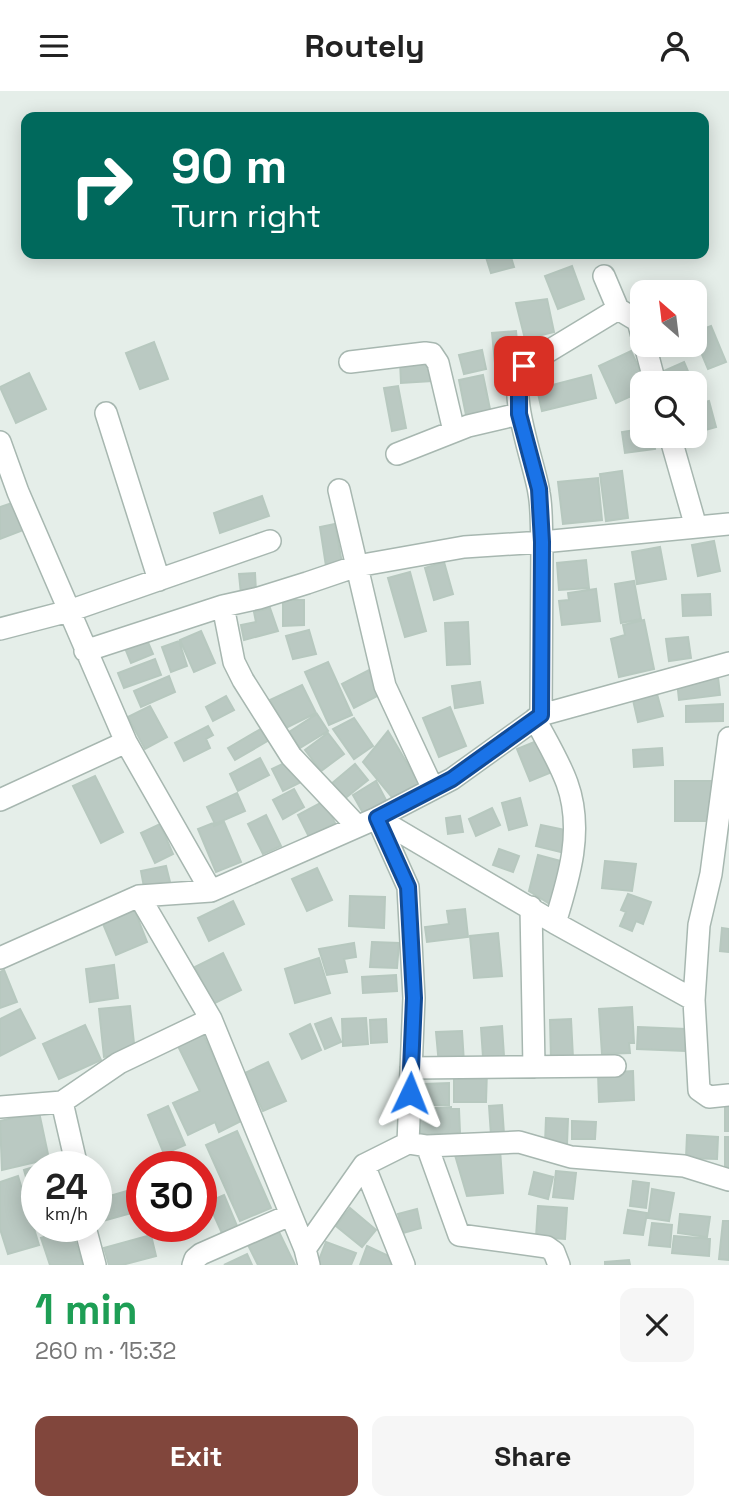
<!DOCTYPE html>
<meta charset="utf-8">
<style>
:root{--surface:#fff;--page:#f6f6f6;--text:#222;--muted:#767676;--accent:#81463c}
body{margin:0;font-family:"Space Grotesk",sans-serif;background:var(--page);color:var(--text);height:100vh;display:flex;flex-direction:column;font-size:26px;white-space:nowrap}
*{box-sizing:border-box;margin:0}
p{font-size:23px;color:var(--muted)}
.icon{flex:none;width:38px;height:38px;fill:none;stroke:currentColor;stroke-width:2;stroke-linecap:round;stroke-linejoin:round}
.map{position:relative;height:1174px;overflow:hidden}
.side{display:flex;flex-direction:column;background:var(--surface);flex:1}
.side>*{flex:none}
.hud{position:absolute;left:21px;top:21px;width:688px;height:147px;border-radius:14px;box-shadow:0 4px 18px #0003;background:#00695c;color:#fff;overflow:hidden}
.needle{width:46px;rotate:332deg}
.buttons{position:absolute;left:630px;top:189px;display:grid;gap:14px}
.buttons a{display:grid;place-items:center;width:77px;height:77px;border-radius:14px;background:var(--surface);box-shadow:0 4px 18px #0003;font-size:35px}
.speed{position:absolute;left:21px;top:1060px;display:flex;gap:14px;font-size:35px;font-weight:700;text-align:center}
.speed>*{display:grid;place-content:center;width:91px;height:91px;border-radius:50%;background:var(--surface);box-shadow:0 4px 18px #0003;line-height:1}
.speed small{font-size:18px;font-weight:400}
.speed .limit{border:10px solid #d22;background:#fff;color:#111}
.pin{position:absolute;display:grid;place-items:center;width:60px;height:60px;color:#fff;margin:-30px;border-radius:14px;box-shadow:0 4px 10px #0006}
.me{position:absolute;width:77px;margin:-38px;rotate:2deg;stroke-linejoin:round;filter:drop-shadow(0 0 5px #0008)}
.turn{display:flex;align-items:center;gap:24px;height:147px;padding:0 35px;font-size:32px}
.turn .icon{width:91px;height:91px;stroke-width:2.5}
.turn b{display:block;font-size:49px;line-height:60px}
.round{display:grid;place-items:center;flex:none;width:74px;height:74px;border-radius:14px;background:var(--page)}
.head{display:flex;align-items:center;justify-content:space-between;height:119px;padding:0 35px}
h1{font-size:42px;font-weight:800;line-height:52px;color:#1e9e55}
.primary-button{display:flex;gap:14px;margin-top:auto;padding:14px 35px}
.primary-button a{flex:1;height:80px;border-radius:14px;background:var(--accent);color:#fff;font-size:28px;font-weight:800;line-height:80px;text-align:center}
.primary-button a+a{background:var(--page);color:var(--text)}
header{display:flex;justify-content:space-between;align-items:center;height:91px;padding:0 35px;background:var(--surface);font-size:32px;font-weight:800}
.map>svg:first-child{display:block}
.building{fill:#bac9c2;stroke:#b7c8bf;stroke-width:2}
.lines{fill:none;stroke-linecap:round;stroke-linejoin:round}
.minor-casing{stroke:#a7b7b0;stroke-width:24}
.minor{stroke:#fff;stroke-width:21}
.route-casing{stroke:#114b97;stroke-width:18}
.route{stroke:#1a73e8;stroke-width:12}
</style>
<header><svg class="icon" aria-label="menu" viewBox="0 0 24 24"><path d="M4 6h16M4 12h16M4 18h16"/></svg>Routely<svg class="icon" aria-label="person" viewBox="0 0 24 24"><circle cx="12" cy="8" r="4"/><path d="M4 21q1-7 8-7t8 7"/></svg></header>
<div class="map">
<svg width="729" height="1174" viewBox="0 0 729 1174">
<rect width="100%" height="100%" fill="#e5eee9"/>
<path class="building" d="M485,163H510L514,176L491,182Z
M572,175L584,208L558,218L545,185Z
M547,208L554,241L525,248L516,212Z
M711,235L726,271L708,278L695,247V241Z
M516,240L520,279L496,282L492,242Z
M154,251L168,288L140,298L126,262Z
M482,259L486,278L464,283L459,264Z
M631,260L646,292H642V300L616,312L599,275Z
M432,269V290L401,292L400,270Z
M684,271L693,292H661L657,283Z
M29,282L46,318L16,332L0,296Z
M483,284L491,323L467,329L459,289Z
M591,284L596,307L542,320L537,298Z
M398,295L406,337L392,340L384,297Z
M709,310L716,336L698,341L695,329V314Z
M642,338V345H653L655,358L625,362L622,341Z
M622,380L628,427L606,430L600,383Z
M598,387L602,429L563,433L558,391Z
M262,405L269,425L220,442L214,422Z
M15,411L26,438L0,448V416Z
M335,433L342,472L326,475L320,436Z
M714,450L720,480L698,485L692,454Z
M660,456L666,488L637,493L632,461Z
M586,469L589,497L559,499L557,472Z
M444,471L453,503L434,509L425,477Z
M410,481L426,540L405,546L388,487Z
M255,482L256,501L241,503L239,483Z
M634,490L641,528L621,532L615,493Z
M596,498L600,530L562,534L559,510L569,509L568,502Z
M710,503L711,524L683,525L682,504Z
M283,509H304V534L283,535Z
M270,517L278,540L244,549L241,534L256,531L254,521Z
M644,529L654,578L619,586L611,548L625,544L623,534Z
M468,531L470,573L447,574L445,532Z
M309,539L316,563L293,568L286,545Z
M201,540L215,572L194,581L180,549Z
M688,546L691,567L669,570L666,548Z
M147,549L153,563L131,572L125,557Z
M179,550L187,575L171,581L162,556Z
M155,568L161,584L124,597L118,582Z
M328,571L352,624L329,634L305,581Z
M369,579L381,603L354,617L342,593Z
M169,585L175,601L141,616L134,600Z
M718,586L720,604L679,609L677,590Z
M480,591L483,612L455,617L452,595Z
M302,594L316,622L284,638L270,609Z
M657,603L663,625L638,631L633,609Z
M226,605L234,619L213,630L206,616Z
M723,613V630L686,631V615Z
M150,615L167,646L145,658L128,626Z
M450,616L466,655L439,666L423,627Z
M317,623L328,640L300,657L289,641Z
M354,627L373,655L354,668L333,638Z
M208,635L213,644L206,648L210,657L184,670L175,652Z
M264,636L271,648L235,669L228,657Z
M388,640L420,694L395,710L363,671Z
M328,642L344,663L321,680L305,659Z
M539,649L552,681L530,690L517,658Z
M662,657L663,674L634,676L633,659Z
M260,667L269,684L238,700L230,683Z
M291,669L301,691L283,700L272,678Z
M355,673L368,689L344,708L331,693Z
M95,685L123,741L101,752L73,695Z
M376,690L386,709L363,722L353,704Z
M675,690H713V730H675Z
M294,698L304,716L283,728L273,709Z
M237,702L245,720L215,733L207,716Z
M520,707L527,734L509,739L502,712Z
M324,710L335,732L309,746L298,724Z
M492,717L500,734L476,745L469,728Z
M266,724L281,755L263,763L248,733Z
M460,725L463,741L448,743L446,727Z
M224,731L241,771L216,781L198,738L213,732L214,735Z
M160,733L173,763L155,772L141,742Z
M541,734L570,740L565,762L536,755Z
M499,758L519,765L513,781L493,774Z
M538,764L568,772L553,815L529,800Z
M605,770L636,773L632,800L602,797Z
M166,775L170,791L144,796L141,780Z
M317,777L332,809L307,820L292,788Z
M628,803L651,811L643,833L636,830L632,840L620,835L626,821L621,819Z
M350,805L385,806L384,837L349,835Z
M233,810L244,833L209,850L198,827Z
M133,815L147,851L116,864L101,828Z
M465,818L468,846L427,851L425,836L449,833L447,820Z
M722,837L729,838V861L720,860Z
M498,842L502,885L474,887L470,845Z
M372,851L399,852L397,877L370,876Z
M354,852L356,866L344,868L347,881L327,884L319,858Z
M223,862L241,899L213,913L195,876Z
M319,867L330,902L295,912L285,878Z
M114,874L118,907L90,911L86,878Z
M4,879L17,911L0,917V881Z
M396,884L397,900L363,902L362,886Z
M130,915L135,962L104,966L99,918Z
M632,916L634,952H629L630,962L602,963L599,918Z
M20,918L35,947L0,965V928Z
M331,927L341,951L325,958L315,933Z
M366,927L368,953L343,955L342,928Z
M386,928L387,951L371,952L370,929Z
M571,928L573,967L551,968L550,929Z
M310,933L321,959L302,968L290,943Z
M85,934L101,969L59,988L43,953Z
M502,935L504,965L483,966L481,937Z
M638,936L686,938L685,960L637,958Z
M462,940L464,972L439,974L436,941Z
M202,941L243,1029L219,1041L215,1031L188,1044L173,1012L200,1000L177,953Z
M268,971L286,1010L263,1020L245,982Z
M454,978L487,979L486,1011H454Z
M633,980L634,1009L599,1011L598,982Z
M449,992V1014H424V993Z
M725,1010H729V1040H725Z
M502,1014L504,1043L491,1044L489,1015Z
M168,1015L185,1054L164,1063L148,1024Z
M451,1016V1018H459L460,1042L420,1045L419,1018Z
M39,1021L49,1068L2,1079L0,1030Z
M546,1027L568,1028L567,1053L545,1052Z
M572,1030L596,1031L595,1048H572Z
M237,1040L271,1117L240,1130L206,1054Z
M687,1044L718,1046L717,1068L686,1067Z
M725,1046H729V1076H725Z
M500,1058L503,1102L467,1105L455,1064Z
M53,1070L54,1076H37V1125L24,1079Z
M556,1080L576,1082L573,1108L553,1106Z
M534,1081L553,1086L548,1108L529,1103Z
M18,1085L39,1154L8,1163L0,1138V1091Z
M633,1090L649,1092L646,1117L630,1115Z
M137,1097L142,1119L96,1132V1109Z
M652,1098L674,1102L669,1130L648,1127Z
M224,1104L240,1142L225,1149L208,1111Z
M538,1115L567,1117L565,1148L536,1146Z
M350,1117L376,1139L362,1156L336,1135Z
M417,1118L421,1137L403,1142L398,1123Z
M628,1119L647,1122L643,1144L624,1142Z
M680,1123L710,1126L707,1146L678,1142Z
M723,1130H729V1169L719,1168Z
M652,1132L672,1134L670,1156L649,1154Z
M71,1137L83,1174H50L41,1147Z
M278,1139L295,1174H258L248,1154Z
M151,1144L156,1165L122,1174H109L104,1157Z
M674,1145L710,1148L709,1165L672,1162Z
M326,1151L356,1162L351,1174H317Z
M367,1155L393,1167L391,1174H360Z
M247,1163L252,1174H224Z
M629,1169L630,1174H605V1171Z"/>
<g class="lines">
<defs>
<path id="minor" d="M604,185L618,218L638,230L642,245
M645,254L655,292
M350,271L425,262L432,263L438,272L454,340
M106,322L159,489
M670,345L696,436
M0,351L18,401L126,651L211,800
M397,363L468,335L519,323
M339,399L385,595L433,698
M223,515L234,571L243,589L291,665L356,734
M0,538L69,520L270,450
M85,560L223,515L259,507L307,492L357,475L464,456L542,451C541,435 542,418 539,402C535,373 505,299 524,275L618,218
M541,624L729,572
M535,628C546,649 559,670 567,692C584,739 569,787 555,832
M0,709L126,651
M139,805L211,928L305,1158
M531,816L534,976
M0,867L139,805L211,800L377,727L555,832L694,909L699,834L711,783L729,647
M694,909L699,999L709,1006L729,1004
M411,977L615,975
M62,1011L119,972L211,928
M0,1016L62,1011L77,1076
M408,1052L427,1055L519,1051L571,1066L684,1075L729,1089
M427,1055L459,1144L547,1156L554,1161L559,1174
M364,1074L404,1174
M85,1136L95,1174
M193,1174L195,1168L201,1163L290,1124
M309,1174L305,1158L364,1074L408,1052L414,907L408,796L377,727L452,688L541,624L542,451L729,433"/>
</defs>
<use href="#minor" class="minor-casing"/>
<use href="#minor" class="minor"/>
</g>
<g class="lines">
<defs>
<path id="route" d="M410,1002L414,907L408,796L377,727L452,688L541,624L542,451L539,398L519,323V281L524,275"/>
</defs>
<use href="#route" class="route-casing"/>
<use href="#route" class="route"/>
</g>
</svg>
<div class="buttons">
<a><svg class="needle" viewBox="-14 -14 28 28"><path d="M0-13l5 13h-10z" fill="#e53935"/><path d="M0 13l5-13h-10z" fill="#767676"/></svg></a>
<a><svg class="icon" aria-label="search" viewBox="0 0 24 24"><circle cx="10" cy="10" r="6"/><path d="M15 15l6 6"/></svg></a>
</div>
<div class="speed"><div>24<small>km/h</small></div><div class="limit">30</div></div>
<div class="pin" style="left:524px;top:275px;background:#d93025"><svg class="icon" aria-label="arrive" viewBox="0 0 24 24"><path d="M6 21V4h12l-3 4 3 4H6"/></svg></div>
<svg class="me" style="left:410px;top:1002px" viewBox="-20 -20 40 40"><path d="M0-17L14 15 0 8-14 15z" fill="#1a73e8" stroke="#fff" stroke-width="4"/></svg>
<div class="hud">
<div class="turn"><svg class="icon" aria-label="right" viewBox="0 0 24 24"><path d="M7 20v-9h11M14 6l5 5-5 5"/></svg><div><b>90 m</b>Turn right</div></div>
</div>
</div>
<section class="side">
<div class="head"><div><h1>1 min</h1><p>260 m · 15:32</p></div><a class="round"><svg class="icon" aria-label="close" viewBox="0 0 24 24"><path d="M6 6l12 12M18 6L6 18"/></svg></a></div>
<div class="primary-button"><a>Exit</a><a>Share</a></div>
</section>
